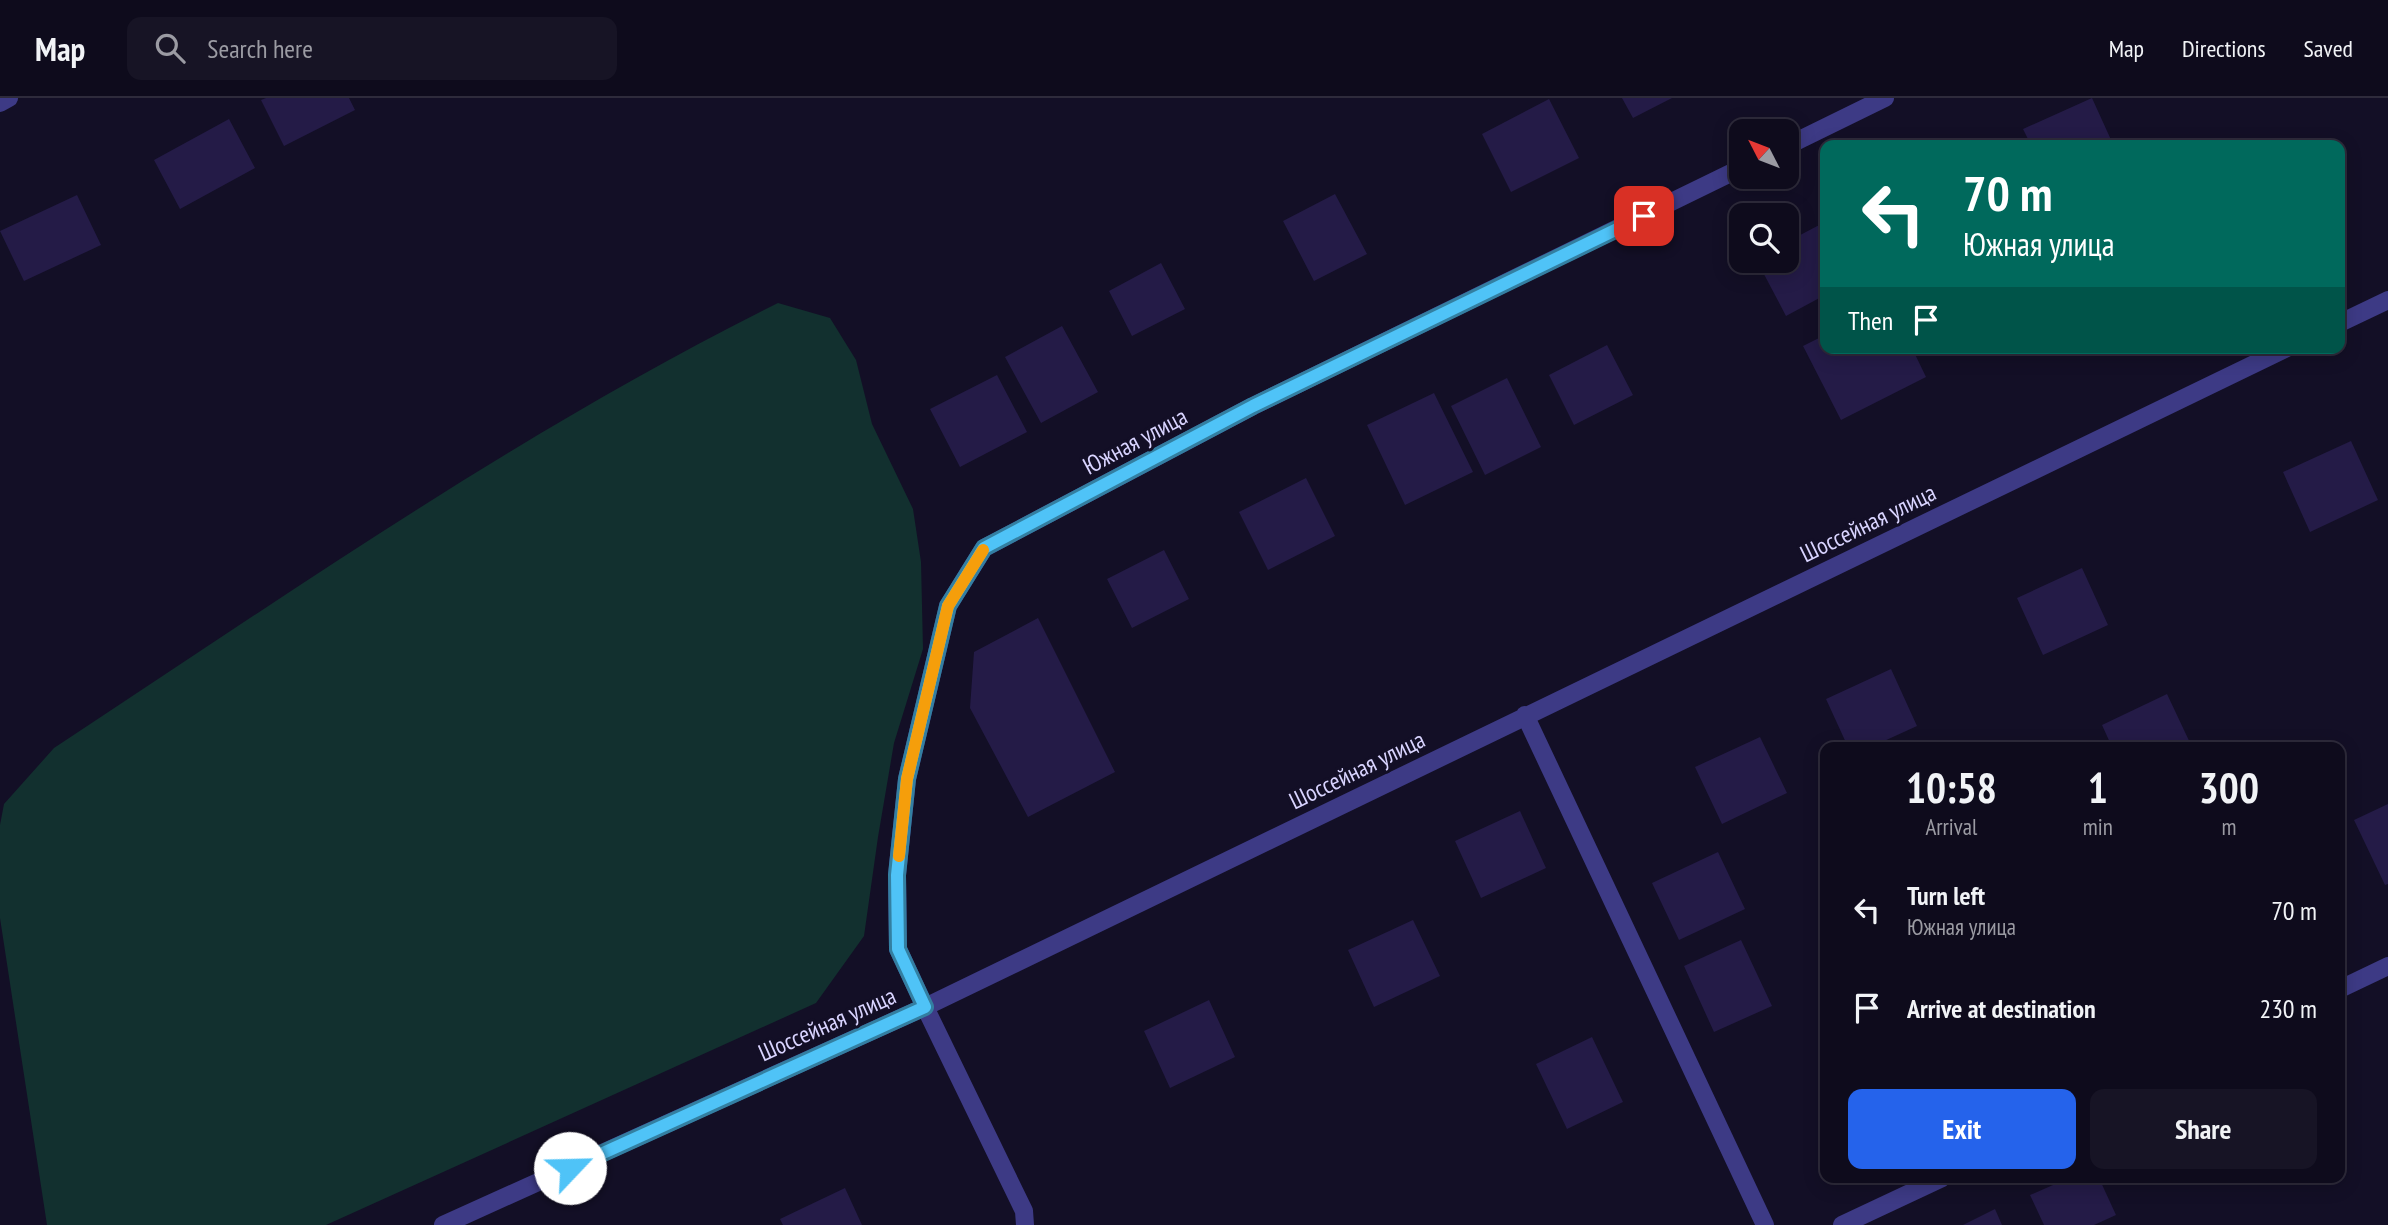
<!DOCTYPE html>
<meta charset="utf-8">
<style>
:root{--surface:#0e0b1c;--page:#171425;--text:#f1f3f6;--muted:#9b9ba3;--line:#2e2b3b;--accent:#2563eb}
body{margin:0;font-family:"PT Sans Narrow",sans-serif;background:var(--page);color:var(--text);height:100vh;display:flex;flex-direction:column;font-size:26px;white-space:nowrap}
*{box-sizing:border-box;margin:0}
p{font-size:23px;color:var(--muted)}
.icon{flex:none;width:38px;height:38px;fill:none;stroke:currentColor;stroke-width:2;stroke-linecap:round;stroke-linejoin:round}
.map{position:relative;flex:1;overflow:hidden}
.details{position:absolute;left:1820px;top:644px;width:525px;height:441px;display:flex;flex-direction:column;background:var(--surface);border-radius:14px;box-shadow:0 4px 18px #0003,0 0 0 2px var(--line)}
.details>*{flex:none}
.hud{position:absolute;left:1820px;top:42px;width:525px;height:214px;border-radius:14px;box-shadow:0 4px 18px #0003,0 0 0 2px var(--line);background:#00695c;color:#fff;overflow:hidden}
.needle{width:46px;rotate:312deg}
.fabs{position:absolute;left:1729px;top:21px;display:grid;gap:14px}
.fabs a{display:grid;place-items:center;width:70px;height:70px;border-radius:14px;background:var(--surface);box-shadow:0 4px 18px #0003,0 0 0 2px var(--line);font-size:35px}
.pin{position:absolute;display:grid;place-items:center;width:60px;height:60px;color:#fff;margin:-30px;border-radius:14px;box-shadow:0 4px 10px #0006}
.me{position:absolute;width:77px;margin:-38px;rotate:66deg;stroke-linejoin:round;filter:drop-shadow(0 0 5px #0008)}
.turn{display:flex;align-items:center;gap:24px;height:147px;padding:0 28px;font-size:32px}
.turn .icon{width:91px;height:91px;stroke-width:2.5}
.turn b{display:block;font-size:49px;line-height:60px}
.then{display:flex;align-items:center;height:66px;padding:0 28px;background:#0003;gap:14px;font-size:26px}
.eta{display:flex;justify-content:space-evenly;align-items:center;height:119px;text-align:center}
.eta b{font-size:42px;font-weight:700;line-height:49px}
.action{display:flex;gap:14px;margin-top:auto;padding:14px 28px}
.action a{flex:1;height:80px;border-radius:14px;background:var(--accent);color:#fff;font-size:28px;font-weight:700;line-height:80px;text-align:center}
.action a+a{background:var(--page);color:var(--text)}
ul{padding:0;list-style:none}
li{display:flex;align-items:center;gap:21px;height:98px;padding:0 28px}
li div{flex:1}
li b{display:block;font-size:26px}
li em{font-style:normal}
header{display:flex;align-items:center;gap:42px;box-sizing:border-box;height:98px;padding:0 35px;background:var(--surface);border-bottom:2px solid var(--line)}
header strong{font-size:33px}
nav{display:flex;gap:38px;margin-inline-start:auto;font-size:24px}
.search{width:490px;height:63px;background:var(--page);display:flex;align-items:center;gap:18px;box-sizing:border-box;padding:0 24px;border-radius:14px;color:var(--muted);font-size:26px}
.map>svg:first-child{display:block}
.green{fill:#12302f}
.building{fill:#241b47}
.lines{fill:none;stroke-linecap:round;stroke-linejoin:round}
.lane{stroke:#3d3a85;stroke-width:18}
.street{stroke:#3d3a85;stroke-width:18}
.route-casing{stroke:#337fa1;stroke-width:18}
.route{stroke:#4fc3f7;stroke-width:12}
.slow{stroke:#f59e0b;stroke-width:12}
.labels{text-anchor:middle;dominant-baseline:central;stroke-width:6;stroke-linejoin:round;paint-order:stroke}
.street-label{font-size:24px;fill:#d9d4ff;stroke:#130f26}
</style>
<header>
<strong>Map</strong>
<div class="search"><svg class="icon" aria-label="search" viewBox="0 0 24 24"><circle cx="10" cy="10" r="6"/><path d="M15 15l6 6"/></svg>Search here</div>
<nav><a>Map</a><a>Directions</a><a>Saved</a></nav>
</header>
<div class="map">
<svg width="2388" height="1127" viewBox="0 0 2388 1127">
<rect width="100%" height="100%" fill="#130f26"/>
<path class="green" d="M778,205L830,220L856,262L872,326L913,411L921,464L923,551L894,645L878,739L864,838L816,905L326,1127H47L0,820V727L4,706L54,650C291,494 524,331 778,205Z"/>
<path class="building" d="M266,0H349L355,12L284,48L261,2Z
M1622,0H1672L1633,20Z
M2092,0L2112,44L2105,47H2031L2023,31Z
M1549,1L1579,60L1511,94L1482,36Z
M229,21L255,70L180,111L154,62Z
M1335,96L1367,156L1314,183L1283,123Z
M77,97L101,147L24,183L0,133Z
M1823,125L1825,130V197L1786,218L1757,163H1787V144Z
M1161,165L1185,211L1132,238L1109,193Z
M1062,228L1098,294L1041,325L1005,259Z
M1825,237V250H1912L1926,279L1841,322L1803,248Z
M1607,247L1633,297L1574,327L1549,277Z
M997,277L1027,334L960,369L930,311Z
M1507,280L1541,349L1485,377L1451,308Z
M1434,295L1473,374L1405,407L1367,327Z
M2351,343L2378,402L2310,434L2283,374Z
M1306,380L1335,438L1268,472L1239,414Z
M1164,452L1189,501L1132,530L1107,481Z
M2082,470L2108,527L2043,557L2017,500Z
M1038,520L1115,674L1028,719L970,610L974,554Z
M1891,571L1917,628L1871,649H1848L1826,601Z
M2167,596L2192,649H2112L2102,627Z
M1760,639L1787,695L1722,726L1695,669Z
M2388,706V786L2385,787L2354,722Z
M1520,713L1546,770L1481,800L1455,743Z
M1718,754L1745,811L1679,842L1652,785Z
M1413,822L1440,878L1374,909L1348,852Z
M1741,842L1772,908L1714,934L1684,868Z
M1209,902L1235,959L1170,990L1144,933Z
M1592,939L1623,1004L1567,1031L1536,966Z
M2069,1080H2099L2116,1117L2094,1127H2044L2030,1097Z
M845,1090L862,1127H783L780,1121Z
M1995,1111L2002,1127H1963Z"/>
<g class="lines">
<path class="lane" d="M925,909L1024,1113L1025,1127"/>
<path class="street" d="M0,5L9,0
M1787,48L1885,0
M2340,225L2388,202
M1525,617L1765,1127
M2340,891L2388,868
M925,909L898,851L897,777L907,681L948,508L984,450L1253,308L1741,70
M443,1127L925,909L2287,250
M1842,1127L1942,1080"/>
</g>
<g class="lines">
<defs>
<path id="route" d="M570,1070L925,909L898,851L897,777L907,681L948,508L984,450L1253,308L1644,118"/>
</defs>
<use href="#route" class="route-casing"/>
<use href="#route" class="route"/>
<path class="slow" d="M899,758L907,681L948,508L983,452"/>
</g>
<g class="labels">
<g class="street-label">
<text transform="translate(1135 343) rotate(-28)">Южная улица</text>
<text transform="translate(1868 425) rotate(-26)">Шоссейная улица</text>
<text transform="translate(1357 672) rotate(-26)">Шоссейная улица</text>
<text transform="translate(827 926) rotate(-24)">Шоссейная улица</text>
</g>
</g>
</svg>
<div class="fabs">
<a><svg class="needle" viewBox="-14 -14 28 28"><path d="M0-13l5 13h-10z" fill="#e53935"/><path d="M0 13l5-13h-10z" fill="#9b9ba3"/></svg></a>
<a><svg class="icon" aria-label="search" viewBox="0 0 24 24"><circle cx="10" cy="10" r="6"/><path d="M15 15l6 6"/></svg></a>
</div>
<div class="pin" style="left:1644px;top:118px;background:#d93025"><svg class="icon" aria-label="arrive" viewBox="0 0 24 24"><path d="M6 21V4h12l-3 4 3 4H6"/></svg></div>
<svg class="me" style="left:570px;top:1070px" viewBox="-20 -20 40 40"><circle r="19" fill="#fff"/><path d="M0-13L10 11 0 6-10 11z" fill="#4fc3f7"/></svg>
<div class="hud">
<div class="turn"><svg class="icon" aria-label="left" viewBox="0 0 24 24"><path d="M17 20v-9H6M10 6l-5 5 5 5"/></svg><div><b>70 m</b>Южная улица</div></div>
<div class="then">Then<svg class="icon" aria-label="arrive" viewBox="0 0 24 24"><path d="M6 21V4h12l-3 4 3 4H6"/></svg></div>
</div>
<section class="details">
<div class="eta">
<div><b>10:58</b><p>Arrival</p></div>
<div><b>1</b><p>min</p></div>
<div><b>300</b><p>m</p></div>
</div>
<ul>
<li><svg class="icon" aria-label="left" viewBox="0 0 24 24"><path d="M17 20v-9H6M10 6l-5 5 5 5"/></svg><div><b>Turn left</b><p>Южная улица</p></div><em>70 m</em></li>
<li><svg class="icon" aria-label="arrive" viewBox="0 0 24 24"><path d="M6 21V4h12l-3 4 3 4H6"/></svg><div><b>Arrive at destination</b></div><em>230 m</em></li>
</ul>
<div class="action"><a>Exit</a><a>Share</a></div>
</section>
</div>
